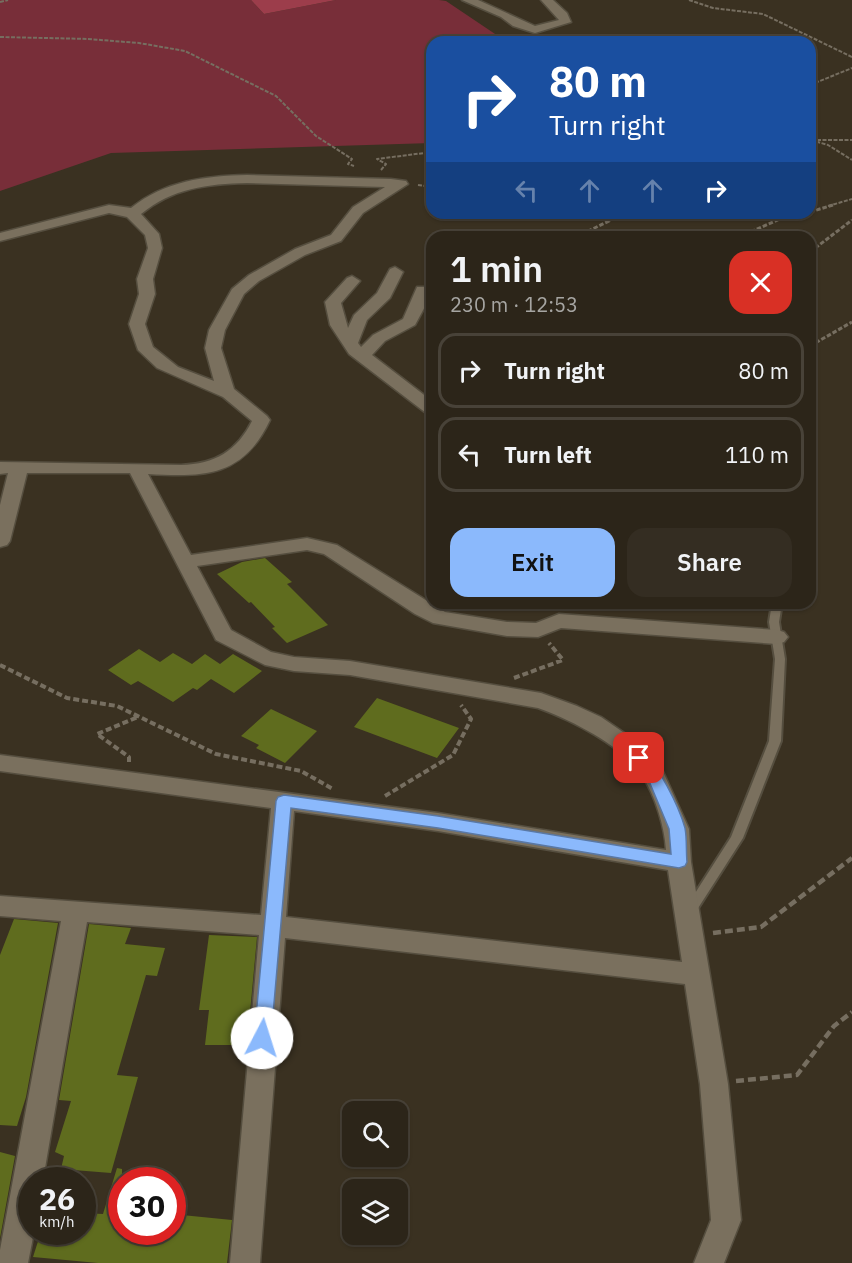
<!DOCTYPE html>
<meta charset="utf-8">
<style>
:root{--surface:#2c2519;--page:#342d22;--text:#f1f3f6;--muted:#a6a5a2;--line:#484238;--accent:#8bb9fc}
body{margin:0;font-family:"IBM Plex Sans",sans-serif;background:var(--page);color:var(--text);height:100vh;display:flex;flex-direction:column;font-size:22px;white-space:nowrap}
*{box-sizing:border-box;margin:0}
p{font-size:20px;color:var(--muted)}
.icon{flex:none;width:33px;height:33px;fill:none;stroke:currentColor;stroke-width:2;stroke-linecap:round;stroke-linejoin:round}
.map{position:relative;flex:1;overflow:hidden}
.drawer{position:absolute;left:426px;top:231px;width:390px;height:378px;display:flex;flex-direction:column;background:var(--surface);border-radius:18px;box-shadow:0 2px 4px #0004,0 0 0 2px var(--line)}
.drawer>*{flex:none}
.banner{position:absolute;left:426px;top:36px;width:390px;height:183px;border-radius:18px;box-shadow:0 2px 4px #0004,0 0 0 2px var(--line);background:#1a4fa0;color:#fff;overflow:hidden}
.tools{position:absolute;left:342px;top:1101px;display:grid;gap:12px}
.tools a{display:grid;place-items:center;width:66px;height:66px;border-radius:12px;background:var(--surface);box-shadow:0 2px 4px #0004,0 0 0 2px var(--line);font-size:30px}
.speed{position:absolute;left:18px;top:1167px;display:flex;gap:12px;font-size:30px;font-weight:700;text-align:center}
.speed>*{display:grid;place-content:center;width:78px;height:78px;border-radius:50%;background:var(--surface);box-shadow:0 2px 4px #0004,0 0 0 2px var(--line);line-height:1}
.speed small{font-size:15px;font-weight:400}
.speed .limit{border:9px solid #d22;background:#fff;color:#111}
.pin{position:absolute;display:grid;place-items:center;width:51px;height:51px;color:#fff;margin:-26px;border-radius:12px;box-shadow:0 3px 9px #0006}
.me{position:absolute;width:66px;margin:-33px;rotate:5deg;stroke-linejoin:round;filter:drop-shadow(0 0 4px #0008)}
.turn{display:flex;align-items:center;gap:21px;height:126px;padding:0 24px;font-size:27px}
.turn .icon{width:78px;height:78px;stroke-width:2.5}
.turn b{display:block;font-size:42px;line-height:51px}
.lanes{display:flex;align-items:center;height:57px;padding:0 24px;background:#0003;justify-content:center;gap:30px;direction:ltr}
.lanes .off{opacity:.35}
.round{display:grid;place-items:center;flex:none;width:63px;height:63px;border-radius:18px;background:var(--page)}
.overview{display:flex;align-items:center;justify-content:space-between;height:102px;padding:0 24px}
h1{font-size:36px;font-weight:600;line-height:45px}
.cta{display:flex;gap:12px;margin-top:auto;padding:12px 24px}
.cta a{flex:1;height:69px;border-radius:18px;background:var(--accent);color:#111;font-size:24px;font-weight:600;line-height:69px;text-align:center}
.cta a+a{background:var(--page);color:var(--text)}
ul{padding:0;list-style:none}
li{display:flex;align-items:center;gap:18px;height:75px;margin:0 12px 9px;padding:0 12px;border:3px solid var(--line);border-radius:18px}
li div{flex:1}
li b{display:block;font-size:22px}
li em{font-style:normal}
.map>svg:first-child{display:block}
.green{fill:#782e39}
.forest{fill:#9c3d4b}
.building{fill:#5f6c1e}
.lines{fill:none;stroke-linecap:round;stroke-linejoin:round}
.lane-casing{stroke:#554e3f;stroke-width:4}
.street-casing{stroke:#554e3f;stroke-width:3}
.path-far3{stroke:#766e60;stroke-width:2;stroke-dasharray:4 1.5;stroke-linecap:butt}
.path-far2{stroke:#766e60;stroke-width:3;stroke-dasharray:4.5 2;stroke-linecap:butt}
.path-far1{stroke:#766e60;stroke-width:4;stroke-dasharray:6 3;stroke-linecap:butt}
.path{stroke:#766e60;stroke-width:4.5;stroke-dasharray:8 4;stroke-linecap:butt}
.lane{fill:#7a705e;fill-rule:evenodd}
.street{fill:#7a705e;fill-rule:evenodd}
.route{fill:#8bb9fc;stroke:#5a78a4;stroke-width:1.5}
</style>
<div class="map">
<svg width="852" height="1263" viewBox="0 0 852 1263">
<rect width="100%" height="100%" fill="#3a3121"/>
<path class="green" d="M0,0H251L264,14L336,0H439L446,1L507,42H432V143L111,153L0,191Z"/>
<path class="forest" d="M251,0H336L264,14Z"/>
<path class="building" d="M265,558L292,582L287,584L328,625L287,643L272,628L275,627L251,602L249,603L217,574L242,562Z
M139,649L160,662L173,653L192,664L205,654L220,664L233,654L262,671L234,693L211,679L197,690L193,688L173,702L138,681L131,685L108,670Z
M377,698L459,728L437,758L354,727Z
M271,709L317,731L285,763L256,748L259,745L241,736Z
M14,919L58,923L26,1097L17,1126L0,1125V955Z
M89,924L131,928L125,944L165,948L157,976L146,975L117,1075L138,1077L111,1173L61,1169L64,1156L55,1152L71,1101L59,1100Z
M209,935L257,937L247,1045H205L209,1010H199Z
M0,1152L15,1156L0,1238Z
M117,1168L122,1169V1232H172V1214L232,1220L227,1263H98L33,1257L41,1232H82V1213L103,1214Z"/>
<g class="lines">
<defs>
<path id="lane" d="M772,603H782L779,622L785,659L781,741L743,838L693,916L689,917L685,916L683,912L731,837L769,741L775,659L769,622Z"/>
<path id="street" d="M462,0H478L535,26L559,20L541,0H553L567,13L571,22L535,33L513,26L501,17Z
M247,175L391,179L406,181L408,184L363,213L341,241L305,255L259,281L244,294L225,330L221,348L234,389L267,416L270,420C243,477 205,477 148,474L191,555L307,538L337,545L445,612L507,622L536,623L559,614L777,630L784,632L788,637L784,642L777,644L561,628L538,637L507,636L433,623L415,614L324,554L307,550L197,566L231,630L271,652L294,657L350,661L541,693L577,706L601,717L633,739L660,765L689,829L691,862L728,1084L741,1220L724,1263H694L711,1220L700,1084L685,984L285,938L260,1263H230L259,935L87,922L43,1180H32V1232H34L28,1263H0V1250L61,921L0,916V896L261,915L271,808L0,771V755L438,813L666,850C665,829 655,794 642,776C622,745 571,720 538,708L350,675L294,671L265,665L216,640L130,473H27L10,541L7,545L0,547V505L8,473L0,474V462L181,465C215,464 237,451 252,421L223,397L157,368L138,350L129,324L139,294L137,279L148,248L145,235L127,217L109,213L0,241V233L109,205L131,208C165,181 204,176 247,175ZM247,183L385,187L353,207L331,235L295,249L249,275L232,289L209,330L205,348L214,381L178,367L153,347L145,324L155,294L153,279L162,248L159,234L141,214C173,188 207,184 247,183ZM294,811L438,831L668,870L682,962L286,917Z
M395,267L403,272L390,298L367,320L358,343L361,347L373,335L403,319L417,287H429L431,290L428,301L415,325L385,341L372,355L432,401V414L426,413L349,354L330,325L325,302L347,278L352,276L360,281L341,303L348,328L354,315L377,293L390,269Z"/>
</defs>
<use href="#lane" class="lane-casing"/>
<use href="#street" class="street-casing"/>
<path class="path-far3" d="M689,0L713,8L763,14L852,57
M0,2L8,0
M0,37L88,39L139,43L185,51L276,96L316,136L352,159L348,164L354,166
M810,85L852,68
M811,140L828,145L852,160
M817,140H852
M381,170L386,164L377,159L432,152
M418,185L432,187
M828,206L852,199"/>
<path class="path-far2" d="M810,212L833,205
M576,237L611,220L586,213
M739,237L789,215L806,213
M810,252L852,220
M810,346L852,322"/>
<path class="path-far1" d="M0,665L67,698L117,706L216,754L301,771L333,789
M514,678L563,660L549,643
M129,762V757L97,734L138,717
M385,796L453,755L471,719L461,705"/>
<path class="path" d="M713,933L761,927L852,858
M736,1081L797,1075L834,1026L852,1012"/>
<use href="#lane" class="lane"/>
<use href="#street" class="street"/>
</g>
<path class="route" d="M639,753C657,758 680,810 685,828C687,838 686,851 687,862L685,866L679,868L438,828L291,808L271,1038L269,1044L262,1046L256,1044L254,1038L276,801L278,797L284,795L438,816L671,854L669,829L646,774L631,758L633,754Z"/>
</svg>
<div class="tools">
<a><svg class="icon" aria-label="search" viewBox="0 0 24 24"><circle cx="10" cy="10" r="6"/><path d="M15 15l6 6"/></svg></a>
<a><svg class="icon" aria-label="layers" viewBox="0 0 24 24"><path d="M12 4l9 5-9 5-9-5zM3 14l9 5 9-5"/></svg></a>
</div>
<div class="speed"><div>26<small>km/h</small></div><div class="limit">30</div></div>
<div class="pin" style="left:639px;top:758px;background:#d93025"><svg class="icon" aria-label="arrive" viewBox="0 0 24 24"><path d="M6 21V4h12l-3 4 3 4H6"/></svg></div>
<svg class="me" style="left:262px;top:1038px" viewBox="-20 -20 40 40"><circle r="19" fill="#fff"/><path d="M0-13L10 11 0 6-10 11z" fill="#8bb9fc"/></svg>
<div class="banner">
<div class="turn"><svg class="icon" aria-label="right" viewBox="0 0 24 24"><path d="M7 20v-9h11M14 6l5 5-5 5"/></svg><div><b>80 m</b>Turn right</div></div>
<div class="lanes"><svg class="icon off" aria-label="left" viewBox="0 0 24 24"><path d="M17 20v-9H6M10 6l-5 5 5 5"/></svg><svg class="icon off" aria-label="ahead" viewBox="0 0 24 24"><path d="M12 20V5M6 11l6-6 6 6"/></svg><svg class="icon off" aria-label="ahead" viewBox="0 0 24 24"><path d="M12 20V5M6 11l6-6 6 6"/></svg><svg class="icon" aria-label="right" viewBox="0 0 24 24"><path d="M7 20v-9h11M14 6l5 5-5 5"/></svg></div>
</div>
<section class="drawer">
<div class="overview"><div><h1>1 min</h1><p>230 m · 12:53</p></div><a class="round" style="background:#d93025;color:#fff"><svg class="icon" aria-label="close" viewBox="0 0 24 24"><path d="M6 6l12 12M18 6L6 18"/></svg></a></div>
<ul>
<li><svg class="icon" aria-label="right" viewBox="0 0 24 24"><path d="M7 20v-9h11M14 6l5 5-5 5"/></svg><div><b>Turn right</b></div><em>80 m</em></li>
<li><svg class="icon" aria-label="left" viewBox="0 0 24 24"><path d="M17 20v-9H6M10 6l-5 5 5 5"/></svg><div><b>Turn left</b></div><em>110 m</em></li>
</ul>
<div class="cta"><a>Exit</a><a>Share</a></div>
</section>
</div>
